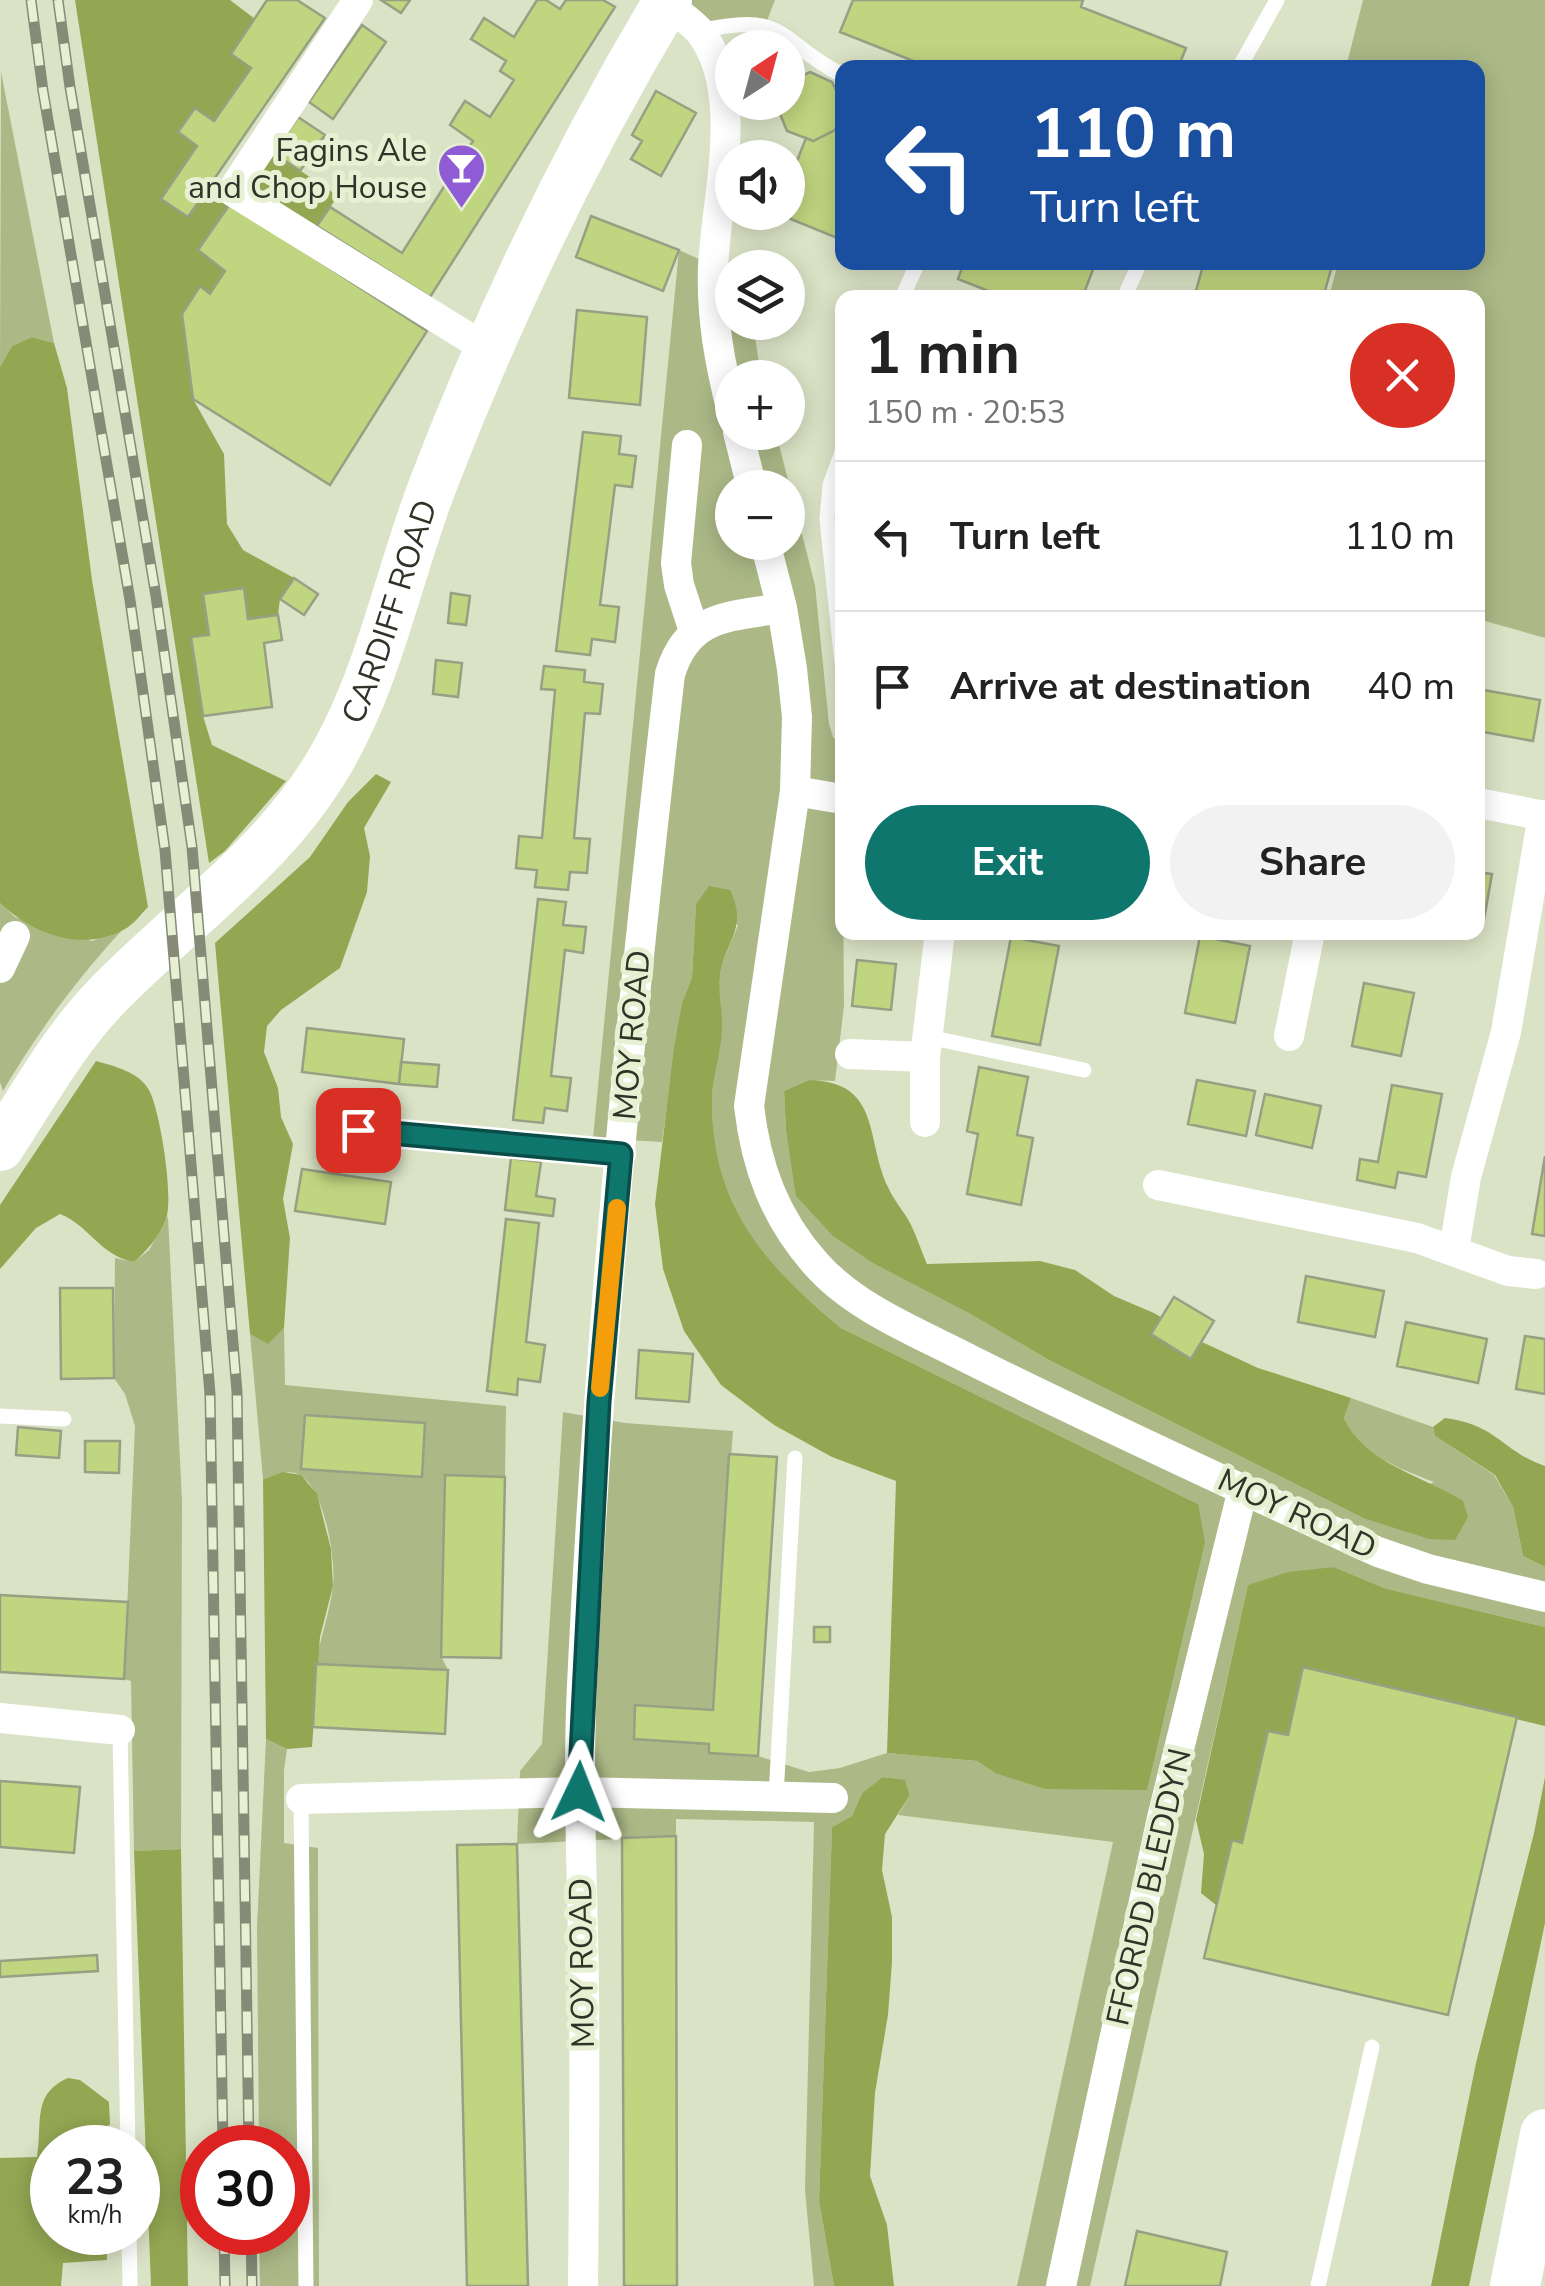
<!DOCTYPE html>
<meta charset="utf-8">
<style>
:root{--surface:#fff;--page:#f2f2f2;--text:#222;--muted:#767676;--line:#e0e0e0;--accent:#0f766e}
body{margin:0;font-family:"Nunito Sans",sans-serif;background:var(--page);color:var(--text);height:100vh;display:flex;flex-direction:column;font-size:38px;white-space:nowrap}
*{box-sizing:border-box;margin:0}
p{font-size:32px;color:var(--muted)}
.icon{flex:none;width:55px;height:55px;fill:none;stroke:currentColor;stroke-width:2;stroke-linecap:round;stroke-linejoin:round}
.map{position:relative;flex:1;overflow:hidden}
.drawer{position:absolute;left:835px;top:290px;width:650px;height:650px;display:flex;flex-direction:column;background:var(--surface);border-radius:20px;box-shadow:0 5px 25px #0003}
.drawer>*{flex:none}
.guide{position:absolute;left:835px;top:60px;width:650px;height:210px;border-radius:20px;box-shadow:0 5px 25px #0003;background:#1a4fa0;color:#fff;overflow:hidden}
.needle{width:65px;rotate:36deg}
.tools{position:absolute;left:715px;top:30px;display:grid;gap:20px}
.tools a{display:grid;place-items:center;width:90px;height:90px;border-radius:50%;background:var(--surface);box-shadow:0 5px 25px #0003;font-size:50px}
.speed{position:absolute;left:30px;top:2125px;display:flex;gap:20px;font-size:50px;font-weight:700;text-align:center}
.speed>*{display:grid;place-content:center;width:130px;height:130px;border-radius:50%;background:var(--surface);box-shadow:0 5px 25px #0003;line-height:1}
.speed small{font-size:25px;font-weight:400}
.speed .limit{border:15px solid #d22;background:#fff;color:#111}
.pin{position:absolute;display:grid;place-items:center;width:85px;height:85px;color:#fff;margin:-42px;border-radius:20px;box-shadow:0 5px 15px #0006}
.me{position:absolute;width:110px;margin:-55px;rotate:2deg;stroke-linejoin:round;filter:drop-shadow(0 0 8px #0008)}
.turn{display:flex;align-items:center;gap:35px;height:210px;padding:0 30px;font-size:45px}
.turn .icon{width:130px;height:130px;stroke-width:2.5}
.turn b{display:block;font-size:70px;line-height:85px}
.round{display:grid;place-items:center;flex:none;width:105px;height:105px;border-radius:52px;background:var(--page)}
.summary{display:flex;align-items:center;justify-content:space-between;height:170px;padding:0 30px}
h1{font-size:60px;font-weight:700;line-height:75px}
.action{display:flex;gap:20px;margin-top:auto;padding:20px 30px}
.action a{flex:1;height:115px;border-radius:60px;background:var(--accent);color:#fff;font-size:40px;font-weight:700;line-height:115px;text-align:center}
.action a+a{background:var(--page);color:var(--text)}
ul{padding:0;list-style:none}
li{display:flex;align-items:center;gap:30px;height:150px;padding:0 30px;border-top:2px solid var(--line)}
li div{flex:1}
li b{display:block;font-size:38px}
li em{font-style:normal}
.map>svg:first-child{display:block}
.green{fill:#acb987;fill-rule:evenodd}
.forest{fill:#93a753}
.building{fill:#c0d580;stroke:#98a084;stroke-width:2.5}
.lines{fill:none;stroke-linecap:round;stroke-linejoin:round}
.service{stroke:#fff;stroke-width:15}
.minor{stroke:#fff;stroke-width:30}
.primary{stroke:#fff;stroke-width:48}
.trunk{stroke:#fff;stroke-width:50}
.rail-casing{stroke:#858b77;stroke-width:11}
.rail{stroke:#e8f0d3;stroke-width:8;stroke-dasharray:22;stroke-linecap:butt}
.route-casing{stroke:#0a4d48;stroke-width:25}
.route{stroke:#0f766e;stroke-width:18}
.slow{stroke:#f59e0b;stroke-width:18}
.labels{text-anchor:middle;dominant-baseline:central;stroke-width:10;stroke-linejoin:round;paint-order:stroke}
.poi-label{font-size:32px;fill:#303328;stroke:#e8f0d3;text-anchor:end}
.street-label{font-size:32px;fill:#303328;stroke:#e8f0d3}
</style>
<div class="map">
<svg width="1545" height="2286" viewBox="0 0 1545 2286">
<rect width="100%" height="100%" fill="#dbe3c6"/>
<path class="green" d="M668,0H775L765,26L700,31Z
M1363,0H1545V638L1478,619V298L1329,297L1338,263L1478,262V68L1346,67Z
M1,72L54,343L32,337L12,346L0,367Z
M679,250L732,274V322L753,323L761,377L732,378V432L776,433L815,585L829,724L833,737L842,747L844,1006L835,1081L809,1080L784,1091L786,1131L797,1196L967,1312L1047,1359L1363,1518L1434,1482C1398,1468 1361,1455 1344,1418L1351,1398L1433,1427L1435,1436L1494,1475L1513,1507L1523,1556L1545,1567V1627L1384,1588L1334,1567L1248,1586L1090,2286H1017L1113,1842L898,1815L910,1795L905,1781L884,1777L862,1793L852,1816L832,1827L819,2201L834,2286H814L805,2190L814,1822L676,1819V1836L517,1844L520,1771L542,1744L563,1412L625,1423L733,1431L713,1710L636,1705L634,1738L709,1744V1753L758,1756L809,1772L840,1768L887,1753L977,1761L995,1773L1198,1504L841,1328C763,1263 710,1205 712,1097C713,1077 719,1057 721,1037C724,1017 717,996 720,976C722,959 732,941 738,925L696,904L692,977L682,1003L662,1142L593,1138ZM732,488H788V542H732Z
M0,903L15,917L92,941L122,930C74,983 40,1029 3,1091L0,1082Z
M168,1216L182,1501L181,1849L134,1851L131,1681L124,1679L135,1426L125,1394L114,1378L115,1258L134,1262L149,1250Z
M284,1328L285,1385L506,1406L505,1477L446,1475L441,1656L448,1670L316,1664C320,1638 330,1612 333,1586C336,1561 325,1490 301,1476C289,1468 275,1475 263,1479L250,1334L268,1343Z
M266,1739L287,1749L284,1770V1843L318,1848L319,2286H260L259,2233L288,2232V2148H259L257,1927Z"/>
<path class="forest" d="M75,0H230L255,19L231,54L251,68L214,121L195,108L178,132L197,146L161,199L188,217L209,187L230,204L198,250L225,271L210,294L199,287L182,314L193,399L224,454L227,524L243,550L294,578L280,599L278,615L248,619L243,588L203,594L209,635L192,637L203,716L212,745L286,781L225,851L209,863Z
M274,153L338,196L317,226L251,184Z
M32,337L54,343L67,388L92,580L148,907C141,914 133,925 125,929C82,953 33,934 0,903V367L12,346Z
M376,774L391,782L364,828L370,856L367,892L340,968L281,1010L267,1026L264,1052L278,1088L281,1117L293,1144L283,1199L290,1238L284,1328L268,1344L250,1334L215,943L310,857L348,802Z
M709,886L730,890C749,929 724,941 720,977C718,994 723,1012 722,1030C721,1053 713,1075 712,1098C711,1205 763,1263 841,1328L1198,1504L1205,1542L1147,1790L1045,1789L995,1773L977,1761L887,1753L896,1481L832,1457L774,1425L721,1385L684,1331L663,1269L655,1204L674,1048L682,1003L692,977L696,904Z
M96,1061C114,1066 139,1072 149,1090C160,1110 174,1198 166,1219C159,1236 148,1250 134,1262C99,1255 89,1225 60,1214L36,1228L0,1269V1205Z
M809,1080C882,1082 865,1139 888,1187C893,1199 902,1209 909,1221C916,1234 921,1250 927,1264L1040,1261L1075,1270L1114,1296L1154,1313L1202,1342L1258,1368L1351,1398L1344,1418C1365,1464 1422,1475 1463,1501L1468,1517L1455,1540L1429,1539L1363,1518L1047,1359L967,1312L873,1263L833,1236L796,1196L786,1131L784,1091Z
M1445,1418C1498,1425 1503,1452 1545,1466V1567L1523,1556L1513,1507L1495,1475L1435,1436L1433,1427Z
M283,1472L301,1475L317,1494L331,1549L333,1586L320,1637L312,1747L287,1749L266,1739L263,1479Z
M1334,1567L1384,1588L1545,1627V1726L1303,1668L1288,1735L1267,1732L1242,1843L1232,1841L1216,1905L1201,1893L1204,1854L1196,1820L1248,1585L1288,1572Z
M883,1777L905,1780L910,1795L885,1834L882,1870L892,1917V1962L888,2015L875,2093L870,2176L887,2225L894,2286H834L819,2201L832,1827L852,1816L862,1793Z
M1545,1777V1923L1469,2286H1431L1476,2063L1534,1833Z
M181,1849L188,2286H151L134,1851Z
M68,2078L80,2080L109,2102L110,2125L99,2129V2147L52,2148V2232L106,2233L107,2260L63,2263L61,2286H0V2158L37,2157C43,2124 31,2094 68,2078Z"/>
<path class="building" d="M267,0H297L325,18L188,217L161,199L197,146L178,132L195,108L214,121L251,68L231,54Z
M381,0H410L401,13Z
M537,0H546L560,9L566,0H603L615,7L430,297L317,226L330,207L402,253L473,141L450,125L456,115L465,101L490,117L514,80L500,71L506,61L471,39L484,18L514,37Z
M853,0H1083L1081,7L1186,48L1178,68H931L840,32Z
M362,25L386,42L333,119L309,102Z
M810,72L832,82L842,102V114L835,130L813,141L787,131L776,104L788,102V82Z
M656,91L696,113L661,176L631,159L642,141L632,135Z
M842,114V240L776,213L788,212V184L806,138L813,141L835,130Z
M298,117L325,135L300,171L274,153Z
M230,204L427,331L330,485L193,399L182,314L200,286L210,294L225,271L198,250Z
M591,216L679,250L663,291L576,257Z
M964,262H1096L1082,298H1006L958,279Z
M1204,262H1333L1323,298H1194Z
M577,310L647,317L640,405L569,398Z
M583,432L621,436L619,454L636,456L632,487L615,485L600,605L619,607L615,642L592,639L590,655L556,651Z
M294,578L318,594L304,615L280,599Z
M244,588L248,619L278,615L282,640L264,643L272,707L203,716L191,637L209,635L203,594Z
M451,593L470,596L466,625L448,623Z
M436,660L462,663L458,697L433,694Z
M544,666L585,670L584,682L603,684L600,714L585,713L574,838L590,839L587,873L570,872L568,890L535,887L537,870L516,868L519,836L542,838L555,690L541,689Z
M1478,689L1540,700L1533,741L1478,731Z
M1478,872L1492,874L1483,925L1478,924Z
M538,899L566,902L563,925L586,927L583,953L565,950L551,1076L571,1078L567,1111L545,1108L543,1123L513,1120Z
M1200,936L1250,946L1235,1023L1185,1013Z
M1011,937L1059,946L1040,1045L992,1036Z
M857,960L896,964L891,1010L852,1006Z
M1364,983L1414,993L1401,1056L1352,1046Z
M307,1028L404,1039L399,1084L302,1072Z
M401,1062L439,1065L437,1087L399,1084Z
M979,1067L1028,1077L1017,1135L1033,1138L1021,1205L967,1194L978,1134L967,1131Z
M1197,1080L1255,1091L1246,1136L1188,1124Z
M1392,1085L1442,1094L1426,1177L1398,1172L1395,1188L1357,1180L1360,1159L1378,1162Z
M1265,1094L1321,1106L1312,1148L1256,1135Z
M1545,1156V1236L1532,1234Z
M511,1158L541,1162L536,1196L555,1199L553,1216L505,1210Z
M302,1169L391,1182L385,1224L295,1211Z
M506,1219L539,1223L526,1342L545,1345L540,1382L518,1379L517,1395L487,1391Z
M1306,1276L1384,1291L1375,1337L1298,1322Z
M60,1288H113L114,1378L61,1379Z
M1174,1297L1214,1321L1191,1359L1151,1334Z
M1406,1322L1487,1339L1478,1383L1397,1366Z
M1525,1336L1545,1339V1394L1516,1389Z
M639,1350L693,1354L689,1402L636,1398Z
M305,1415L425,1423L422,1477L301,1469Z
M18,1427L61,1431L59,1458L16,1455Z
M85,1441H120L119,1473L85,1472Z
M729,1454L777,1457L758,1756L709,1753V1744L634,1739L635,1705L713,1710Z
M445,1475L505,1477L501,1658L441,1657Z
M0,1595L128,1602L124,1679L0,1672Z
M814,1627H830V1642H814Z
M316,1664L448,1670L445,1734L313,1727Z
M1303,1667L1517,1717L1448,2015L1204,1958L1232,1840L1242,1843L1268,1731L1288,1735Z
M0,1781L80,1787L74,1853L0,1847Z
M676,1836L677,2286H624L622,1838Z
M517,1844L528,2286H467L457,1845Z
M97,1955L98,1971L0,1977V1961Z
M1137,2231L1227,2252L1220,2286H1125Z"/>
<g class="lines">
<path class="service" d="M700,31C788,11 775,40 842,75
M1239,68L1277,0
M902,298L918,262
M1124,298L1140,262
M842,452L830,485L827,519L842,663
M928,1037L1084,1070
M0,1416L64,1419
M120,1730L128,2148
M776,1796L795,1458
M301,1799L306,2286
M129,2232L130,2286
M1318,2286L1372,2047"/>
<path class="minor" d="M358,0L232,191L487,349
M666,3C677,13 692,22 701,33C746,93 716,198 713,267C711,317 720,364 732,412
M738,432L752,488
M687,445L676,563L679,585L694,631
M765,542L782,608L792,669L797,717L795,791L749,1106C756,1167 775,1218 816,1264C856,1309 919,1333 971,1360C1105,1427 1242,1489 1378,1552L1428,1569L1545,1597
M795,791L842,799
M1478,803L1545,816
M0,968L15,936
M1289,1036L1310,932
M850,1054L925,1057
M925,1122V1057L940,932
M358,1130L621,1154
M1158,1185L1417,1238L1508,1271L1536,1274
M1454,1250L1466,1177L1506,1032L1543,815
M0,1718L120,1730
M301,1799L579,1792L833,1798
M583,2286C584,2189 585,2091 584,1994C583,1891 577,1788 582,1685C598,1348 631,1010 670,674C688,615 728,617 782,608
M1061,2286L1162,1818L1243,1489"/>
<path class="primary" id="s1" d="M0,1147C33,1097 63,1042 104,999C178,922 268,862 324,771C379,683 397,577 434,482C499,313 575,155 668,0"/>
<path class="trunk" d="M1515,2286L1545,2134"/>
<defs>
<path id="rail" d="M31,0L43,91L130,600L165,850L210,1394L223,2148
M58,0L70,87L156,596L192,847L237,1392L249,2148
M224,2232L225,2286
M251,2232L252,2286"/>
</defs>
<use href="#rail" class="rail-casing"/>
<use href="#rail" class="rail"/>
</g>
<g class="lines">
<defs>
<path id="route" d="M358,1130L621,1154L599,1402L579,1792"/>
</defs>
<use href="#route" class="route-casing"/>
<use href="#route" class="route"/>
<path class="slow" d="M600,1388L617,1208"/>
</g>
<defs>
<symbol id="bar-pin" viewBox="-11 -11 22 30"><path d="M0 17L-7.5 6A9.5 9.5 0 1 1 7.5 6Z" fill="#8f5cd5" stroke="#e8f0d3"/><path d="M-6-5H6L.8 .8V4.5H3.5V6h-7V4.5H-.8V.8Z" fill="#fff"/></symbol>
</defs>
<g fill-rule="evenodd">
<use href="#bar-pin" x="434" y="140" width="55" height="75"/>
</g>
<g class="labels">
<g class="poi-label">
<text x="427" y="150">Fagins Ale<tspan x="427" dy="37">and Chop House</tspan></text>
</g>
<g class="street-label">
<text stroke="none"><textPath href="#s1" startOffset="672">CARDIFF ROAD</textPath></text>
<text transform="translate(632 1035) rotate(-85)">MOY ROAD</text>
<text transform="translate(1297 1514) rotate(25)">MOY ROAD</text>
<text transform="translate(1149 1887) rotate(-77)">FFORDD BLEDDYN</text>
<text transform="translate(582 1963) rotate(-91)">MOY ROAD</text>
</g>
</g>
</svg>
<div class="tools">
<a><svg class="needle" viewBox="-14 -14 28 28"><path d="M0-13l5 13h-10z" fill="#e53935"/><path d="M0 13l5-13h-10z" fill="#767676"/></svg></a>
<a><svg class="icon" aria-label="sound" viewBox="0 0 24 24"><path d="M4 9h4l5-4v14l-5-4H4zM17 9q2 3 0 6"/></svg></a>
<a><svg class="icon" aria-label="layers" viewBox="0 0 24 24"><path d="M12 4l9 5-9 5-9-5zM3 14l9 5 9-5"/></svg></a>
<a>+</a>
<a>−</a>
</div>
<div class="speed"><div>23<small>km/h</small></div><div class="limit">30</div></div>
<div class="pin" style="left:358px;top:1130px;background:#d93025"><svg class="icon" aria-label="arrive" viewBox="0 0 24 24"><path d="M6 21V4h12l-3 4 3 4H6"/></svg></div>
<svg class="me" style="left:579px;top:1792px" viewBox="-20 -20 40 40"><path d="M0-17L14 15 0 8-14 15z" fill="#0f766e" stroke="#fff" stroke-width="4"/></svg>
<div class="guide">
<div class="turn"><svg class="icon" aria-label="left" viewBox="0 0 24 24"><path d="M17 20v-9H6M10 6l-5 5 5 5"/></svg><div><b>110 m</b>Turn left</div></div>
</div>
<section class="drawer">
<div class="summary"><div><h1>1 min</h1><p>150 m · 20:53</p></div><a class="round" style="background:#d93025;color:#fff"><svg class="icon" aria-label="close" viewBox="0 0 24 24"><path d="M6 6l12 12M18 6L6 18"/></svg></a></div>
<ul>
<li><svg class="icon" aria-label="left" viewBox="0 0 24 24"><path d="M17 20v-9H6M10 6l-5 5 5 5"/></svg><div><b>Turn left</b></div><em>110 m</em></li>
<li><svg class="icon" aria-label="arrive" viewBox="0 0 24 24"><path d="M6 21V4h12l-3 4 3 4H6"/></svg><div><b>Arrive at destination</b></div><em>40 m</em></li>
</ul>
<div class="action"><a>Exit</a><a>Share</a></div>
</section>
</div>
